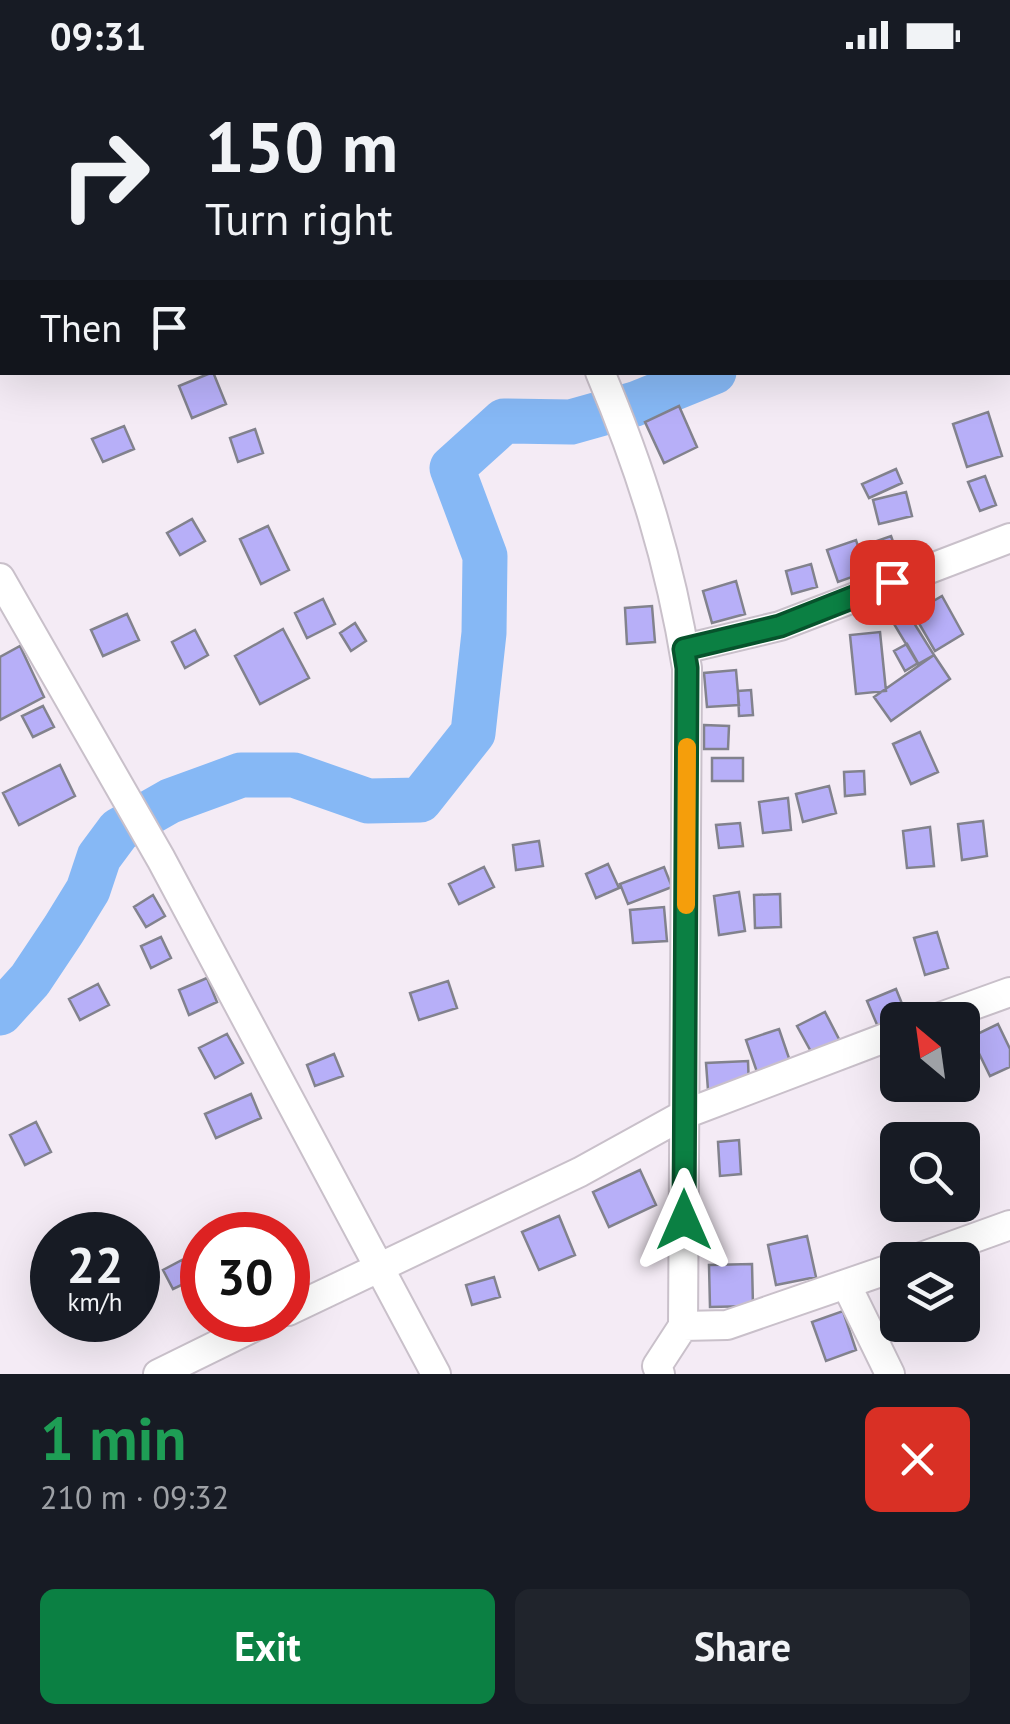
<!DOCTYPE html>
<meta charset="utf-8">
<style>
:root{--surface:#171b24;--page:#20242c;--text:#f1f3f6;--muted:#9ea1a6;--accent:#0b8043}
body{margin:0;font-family:"PT Sans",sans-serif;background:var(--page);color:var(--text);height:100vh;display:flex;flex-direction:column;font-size:38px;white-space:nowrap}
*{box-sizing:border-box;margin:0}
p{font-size:32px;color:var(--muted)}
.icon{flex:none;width:55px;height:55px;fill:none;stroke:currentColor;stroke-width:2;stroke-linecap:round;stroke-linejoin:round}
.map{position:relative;height:1304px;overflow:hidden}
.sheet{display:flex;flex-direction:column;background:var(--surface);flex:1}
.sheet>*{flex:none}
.guide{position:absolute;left:0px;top:0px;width:1010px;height:305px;box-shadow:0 10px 40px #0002;background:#171b24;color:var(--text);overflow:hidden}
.needle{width:65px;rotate:331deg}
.controls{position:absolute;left:880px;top:932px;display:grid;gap:20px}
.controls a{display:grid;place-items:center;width:100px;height:100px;border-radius:15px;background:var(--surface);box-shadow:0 10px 40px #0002;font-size:50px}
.speed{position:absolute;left:30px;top:1142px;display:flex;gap:20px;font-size:50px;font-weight:700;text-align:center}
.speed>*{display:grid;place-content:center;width:130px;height:130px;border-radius:50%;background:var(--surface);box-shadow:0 10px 40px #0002;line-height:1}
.speed small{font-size:25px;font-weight:400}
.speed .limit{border:15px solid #d22;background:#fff;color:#111}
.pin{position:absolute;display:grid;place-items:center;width:85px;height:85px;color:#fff;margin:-42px;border-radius:20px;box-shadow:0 5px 15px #0006}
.me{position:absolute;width:110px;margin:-55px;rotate:0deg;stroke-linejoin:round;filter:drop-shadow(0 0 8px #0008)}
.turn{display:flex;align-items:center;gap:35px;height:210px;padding:0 40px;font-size:45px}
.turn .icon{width:130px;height:130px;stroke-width:2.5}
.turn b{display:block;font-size:70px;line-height:85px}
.then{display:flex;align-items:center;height:95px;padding:0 40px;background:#0003;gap:20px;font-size:38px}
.round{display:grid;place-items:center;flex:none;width:105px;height:105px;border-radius:15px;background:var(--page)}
.head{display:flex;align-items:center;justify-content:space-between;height:170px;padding:0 40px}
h1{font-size:60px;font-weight:700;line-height:75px;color:#1e9e55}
.cta{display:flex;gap:20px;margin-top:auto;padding:20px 40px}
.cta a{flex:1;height:115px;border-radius:15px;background:var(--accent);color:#fff;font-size:40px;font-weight:700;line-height:115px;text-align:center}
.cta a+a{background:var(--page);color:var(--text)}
.status{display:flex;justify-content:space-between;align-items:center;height:70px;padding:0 50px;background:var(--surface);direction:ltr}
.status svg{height:28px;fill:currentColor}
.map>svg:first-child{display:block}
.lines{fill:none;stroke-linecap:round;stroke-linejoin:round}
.river{stroke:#86b8f5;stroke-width:45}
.building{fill:#b7aff8;stroke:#82828d;stroke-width:2.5}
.minor-casing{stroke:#c9c0ca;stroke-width:32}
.minor{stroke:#fff;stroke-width:28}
.route-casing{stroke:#07532c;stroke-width:25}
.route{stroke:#0b8043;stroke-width:18}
.slow{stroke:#f59e0b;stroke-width:18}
</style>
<div class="status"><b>09:31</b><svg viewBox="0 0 49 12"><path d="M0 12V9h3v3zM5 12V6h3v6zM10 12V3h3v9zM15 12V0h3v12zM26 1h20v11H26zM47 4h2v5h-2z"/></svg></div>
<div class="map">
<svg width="1010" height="1304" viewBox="0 0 1010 1304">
<rect width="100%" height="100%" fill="#f4ebf5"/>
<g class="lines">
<path class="river" d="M1008,143H1010
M0,943L30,910L64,859L88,820L99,787L119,760L170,731L241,705H294L368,731L420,730L473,663L484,563L485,486L452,398L504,351L571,352L635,334L714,302"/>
</g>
<path class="building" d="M213,302L226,334L192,348L179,316Z
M679,336L697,377L664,393L645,352Z
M988,342L1002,386L967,397L953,354Z
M124,356L134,379L103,392L92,369Z
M255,359L263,383L238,392L230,368Z
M896,399L902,413L869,428L862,414Z
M985,406L996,435L980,441L968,412Z
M906,422L912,446L879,454L873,430Z
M192,449L205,471L180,485L167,463Z
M268,456L289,500L261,514L240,469Z
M891,466L898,486L878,493L871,473Z
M856,470L866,502L838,512L827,480Z
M811,494L817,517L792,524L786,501Z
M736,511L745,544L712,553L703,521Z
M942,526L963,564L935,581L913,543Z
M323,529L335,554L307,568L295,543Z
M652,536L655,572L627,574L625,538Z
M127,544L139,570L103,586L91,560Z
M909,545L934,585L918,594L894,554Z
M355,553L366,571L351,581L340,563Z
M283,559L309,608L260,634L235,586Z
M195,560L208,585L185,598L172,572Z
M880,562L886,621L856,624L850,565Z
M907,574L918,593L905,601L894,581Z
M20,576L44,627L0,650V587Z
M934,585L950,609L891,651L874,627Z
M736,600L739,635L707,637L704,603Z
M751,620L753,645L739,646L738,621Z
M43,636L54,657L33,667L22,646Z
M704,655L729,656L728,679H704Z
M920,662L938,702L911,714L893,674Z
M712,688H743V711H712Z
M60,695L75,726L19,755L3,723Z
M864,701L865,724L845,726L844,702Z
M829,716L836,743L803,752L796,724Z
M788,728L791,760L763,763L759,732Z
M983,751L987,786L962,790L958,754Z
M740,753L743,776L719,778L716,755Z
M930,757L934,796L907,798L903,761Z
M539,771L543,796L516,800L513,775Z
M608,794L619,818L596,828L586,804Z
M484,797L494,817L459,834L449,814Z
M664,797L672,817L628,834L620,814Z
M739,822L745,861L719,865L714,826Z
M780,824L781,857L755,858L754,825Z
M153,825L165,846L146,857L134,837Z
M664,837L667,871L633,873L630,840Z
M937,862L948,898L925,905L914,868Z
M161,867L171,888L151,898L141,876Z
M207,908L217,932L189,945L179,920Z
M448,911L457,938L419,950L410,923Z
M98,914L109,935L80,950L69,929Z
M896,919L907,946L878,957L867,931Z
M825,942L841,973L814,987L797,956Z
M998,954L1010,979V997L990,1006L971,967Z
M779,959L791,994L758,1005L746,970Z
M227,964L243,993L215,1008L199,978Z
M334,984L343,1006L315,1016L307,995Z
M748,991L749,1017L708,1020L706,993Z
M251,1024L261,1048L216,1068L205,1044Z
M36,1052L51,1082L25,1095L10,1065Z
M739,1070L741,1104L720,1106L718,1072Z
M640,1100L656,1135L609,1157L593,1122Z
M559,1146L575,1185L539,1200L522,1162Z
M89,1150L96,1165H62L61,1163Z
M807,1166L816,1207L776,1215L768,1175Z
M182,1190L192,1210L173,1219L163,1200Z
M752,1194L753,1236L710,1237L709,1195Z
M494,1207L500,1227L472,1235L466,1215Z
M843,1241L856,1280L826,1291L812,1252Z"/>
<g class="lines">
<defs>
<path id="minor" d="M763,2L767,0
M0,232H2
M600,302C642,402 670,492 687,598L683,1256L657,1296L660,1304
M0,508L161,789L436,1304
M684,579L780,556L1010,468
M932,950L1010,922
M913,1190L1010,1155
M846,1214L890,1304
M288,1241L580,1102L685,1044L898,963
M683,1256L727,1255L898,1196
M158,1304L268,1250"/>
</defs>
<use href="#minor" class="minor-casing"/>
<use href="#minor" class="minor"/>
</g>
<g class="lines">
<defs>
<path id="route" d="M684,1150L687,598L684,579L780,556L892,512"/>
</defs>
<use href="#route" class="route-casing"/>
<use href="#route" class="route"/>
<path class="slow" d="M686,835L687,677"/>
</g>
</svg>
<div class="controls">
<a><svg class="needle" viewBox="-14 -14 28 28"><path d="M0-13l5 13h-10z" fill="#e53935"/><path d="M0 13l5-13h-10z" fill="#9ea1a6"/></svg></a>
<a><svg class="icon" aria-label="search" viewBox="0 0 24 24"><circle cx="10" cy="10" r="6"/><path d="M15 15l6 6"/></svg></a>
<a><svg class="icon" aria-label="layers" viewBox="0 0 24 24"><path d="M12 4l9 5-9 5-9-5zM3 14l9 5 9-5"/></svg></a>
</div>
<div class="speed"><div>22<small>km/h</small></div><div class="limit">30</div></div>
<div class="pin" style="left:892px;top:512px;background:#d93025"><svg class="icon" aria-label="arrive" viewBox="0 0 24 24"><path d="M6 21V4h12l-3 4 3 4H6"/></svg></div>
<svg class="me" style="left:684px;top:1150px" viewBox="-20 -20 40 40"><path d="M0-17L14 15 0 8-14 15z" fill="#0b8043" stroke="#fff" stroke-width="4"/></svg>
<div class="guide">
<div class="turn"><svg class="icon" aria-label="right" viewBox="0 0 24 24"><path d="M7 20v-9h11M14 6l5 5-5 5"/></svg><div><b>150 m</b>Turn right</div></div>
<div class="then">Then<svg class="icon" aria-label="arrive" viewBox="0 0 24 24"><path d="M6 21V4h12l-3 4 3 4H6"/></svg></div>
</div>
</div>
<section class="sheet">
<div class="head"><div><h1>1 min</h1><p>210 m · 09:32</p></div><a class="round" style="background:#d93025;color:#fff"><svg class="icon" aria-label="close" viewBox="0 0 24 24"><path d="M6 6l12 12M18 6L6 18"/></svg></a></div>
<div class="cta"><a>Exit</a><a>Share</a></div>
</section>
